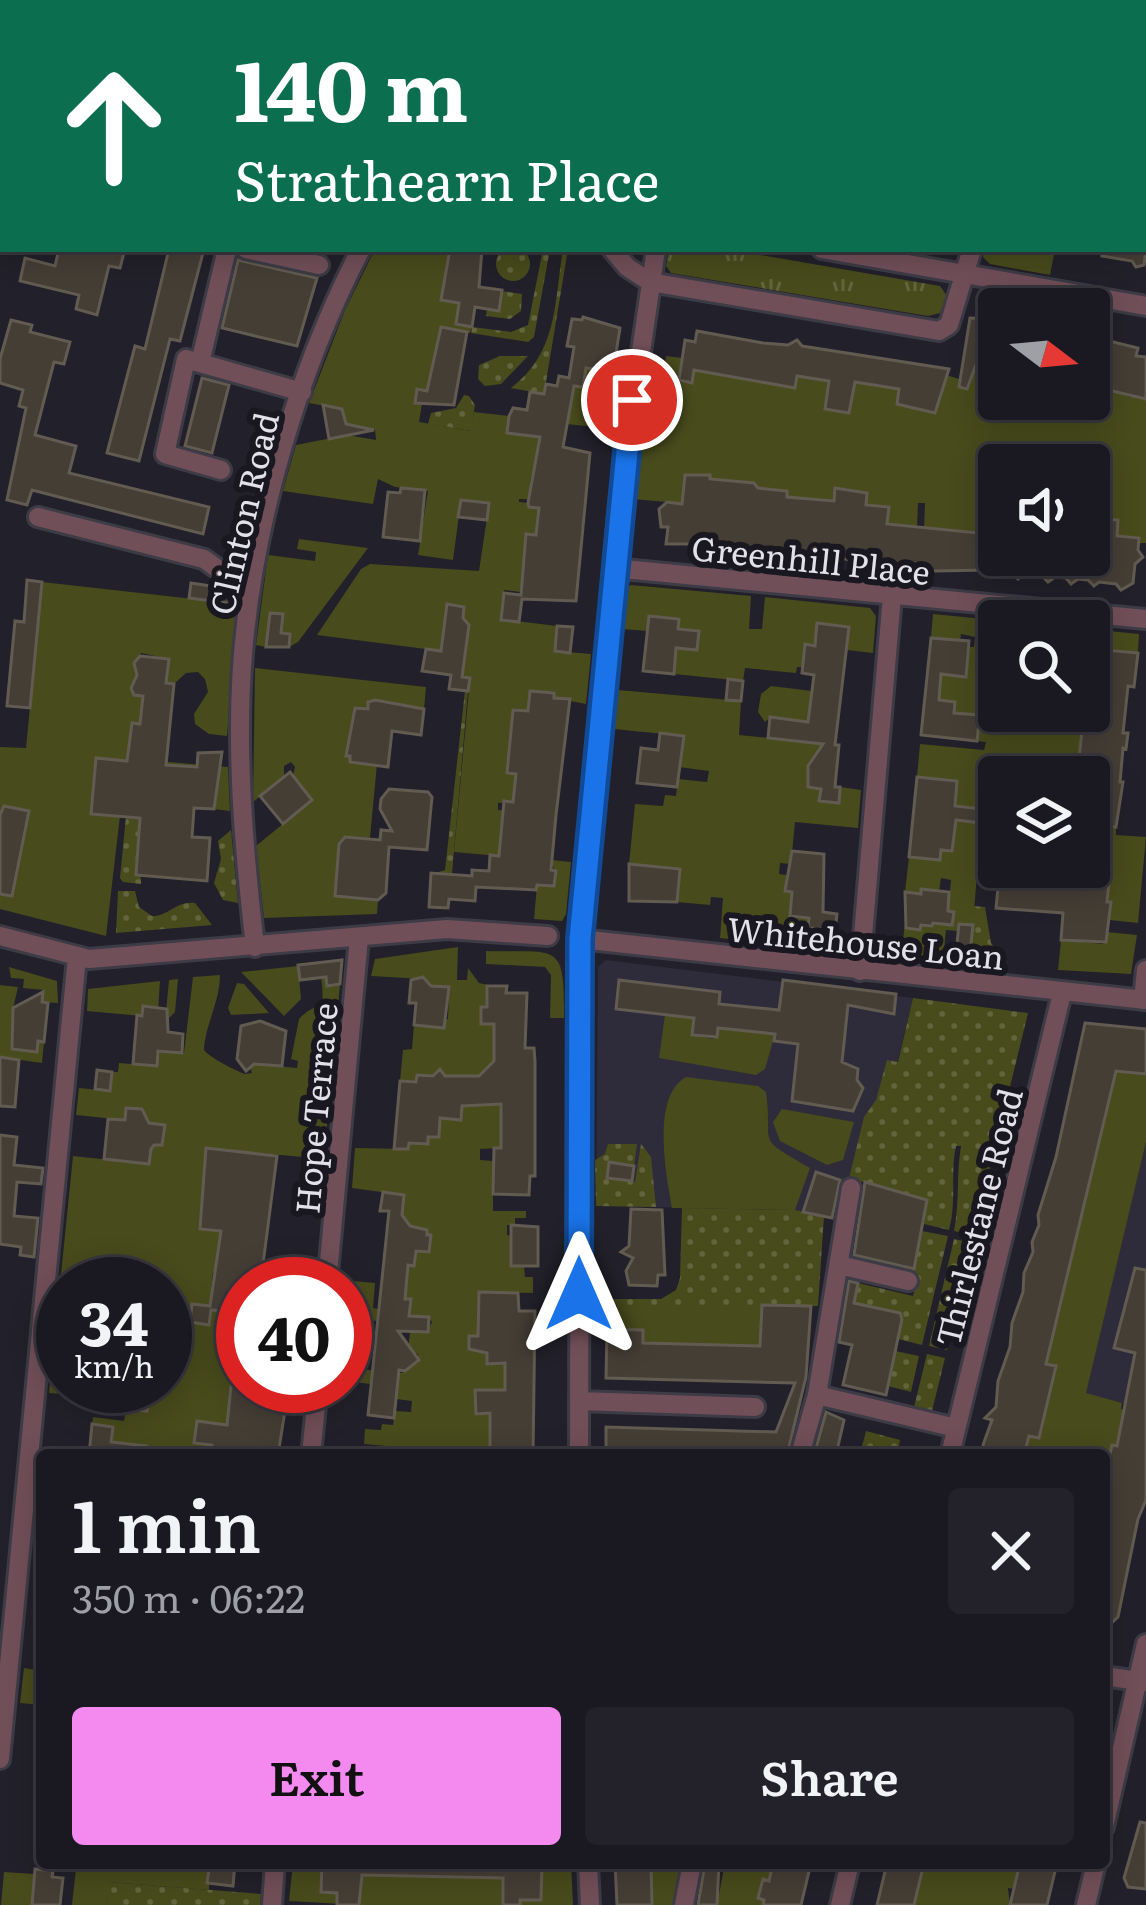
<!DOCTYPE html>
<meta charset="utf-8">
<style>
:root{--surface:#1a1820;--page:#232129;--text:#f1f3f6;--muted:#9fa0a5;--line:#38373e;--accent:#f489f0}
body{margin:0;font-family:Literata,serif;background:var(--page);color:var(--text);height:100vh;display:flex;flex-direction:column;font-size:45px;white-space:nowrap}
*{box-sizing:border-box;margin:0}
p{font-size:39px;color:var(--muted)}
.icon{flex:none;width:66px;height:66px;fill:none;stroke:currentColor;stroke-width:2;stroke-linecap:round;stroke-linejoin:round}
.map{position:relative;flex:1;overflow:hidden}
.panel{position:absolute;left:36px;top:1449px;width:1074px;height:420px;display:flex;flex-direction:column;background:var(--surface);border-radius:12px;box-shadow:0 6px 30px #0003,0 0 0 3px var(--line)}
.panel>*{flex:none}
.guide{position:absolute;left:0px;top:0px;width:1146px;height:252px;box-shadow:0 6px 30px #0003,0 0 0 3px var(--line);background:#0b6e4f;color:#fff;overflow:hidden}
.needle{width:78px;rotate:106deg}
.controls{position:absolute;left:978px;top:288px;display:grid;gap:24px}
.controls a{display:grid;place-items:center;width:132px;height:132px;border-radius:12px;background:var(--surface);box-shadow:0 6px 30px #0003,0 0 0 3px var(--line);font-size:60px}
.speed{position:absolute;left:36px;top:1257px;display:flex;gap:24px;font-size:60px;font-weight:700;text-align:center}
.speed>*{display:grid;place-content:center;width:156px;height:156px;border-radius:50%;background:var(--surface);box-shadow:0 6px 30px #0003,0 0 0 3px var(--line);line-height:1}
.speed small{font-size:30px;font-weight:400}
.speed .limit{border:18px solid #d22;background:#fff;color:#111}
.pin{position:absolute;display:grid;place-items:center;width:102px;height:102px;color:#fff;margin:-51px;border:6px solid #fff;border-radius:50%;box-shadow:0 3px 12px #0007}
.me{position:absolute;width:132px;margin:-66px;rotate:0deg;stroke-linejoin:round;filter:drop-shadow(0 0 9px #0008)}
.turn{display:flex;align-items:center;gap:42px;height:252px;padding:0 36px;font-size:54px}
.turn .icon{width:156px;height:156px;stroke-width:2.5}
.turn b{display:block;font-size:84px;line-height:102px}
.round{display:grid;place-items:center;flex:none;width:126px;height:126px;border-radius:12px;background:var(--page)}
.head{display:flex;align-items:center;justify-content:space-between;height:204px;padding:0 36px}
h1{font-size:72px;font-weight:600;line-height:90px}
.cta{display:flex;gap:24px;margin-top:auto;padding:24px 36px}
.cta a{flex:1;height:138px;border-radius:12px;background:var(--accent);color:#111;font-size:48px;font-weight:600;line-height:138px;text-align:center}
.cta a+a{background:var(--page);color:var(--text)}
.map>svg:first-child{display:block}
.built{fill:#2e2b3a}
.grass{fill:url(#grass-dots)}
.park{fill:url(#park-tufts)}
.garden{fill:#484b1c}
.building{fill:#453e35;stroke:#625b51;stroke-width:3}
.lines{fill:none;stroke-linecap:round;stroke-linejoin:round}
.minor-casing{stroke:#3d3b45;stroke-width:24}
.minor{stroke:#714f59;stroke-width:18}
.route-casing{stroke:#114b97;stroke-width:30}
.route{stroke:#1a73e8;stroke-width:21}
.labels{text-anchor:middle;dominant-baseline:central;stroke-width:12;stroke-linejoin:round;paint-order:stroke}
.street-label{font-size:33px;fill:#e2e1e8;stroke:#191720}
</style>
<div class="map">
<svg width="1146" height="1905" viewBox="0 0 1146 1905">
<defs>
<pattern id="grass-dots" width="8" height="8" patternUnits="userSpaceOnUse" patternTransform="scale(3)"><rect width="8" height="8" fill="#484b1c"/><path d="M2 2h.1M6 6h.1" fill="none" stroke="#62653d" stroke-width="1.8" stroke-linecap="round"/></pattern>
<pattern id="park-tufts" width="24" height="20" patternUnits="userSpaceOnUse" patternTransform="scale(3)"><rect width="24" height="20" fill="#484b1c"/><path d="M3 7l-1-3M5 7V3M7 7l1-3M15 17l-1-3M17 17v-4M19 17l1-3" fill="none" stroke="#62653d"/></pattern>
</defs>
<rect width="100%" height="100%" fill="#22202a"/>
<path class="built" d="M606,960L913,998L872,1166L843,1181L832,1218L795,1210L596,1206L598,967Z
M1146,1142V1409L1085,1394Z"/>
<path class="grass" d="M496 264a17 17 0 1 1 34 0a17 17 0 1 1-34 0Z
M543,249H550L534,337L528,342L471,333L472,327L511,332L528,325Z
M563,249H568L544,394L511,388C558,352 554,304 563,249Z
M502,291L522,294L521,311L510,319L486,316L487,309L499,310Z
M500,356H528L501,384L485,386L478,379L479,365Z
M464,395L469,396L475,405L471,431L428,424L431,413L456,408Z
M465,691H468L452,874L436,873L445,870Z
M126,816L140,817L136,875L141,876V884L123,882L120,878Z
M231,830L238,903L223,900L214,883L221,859L218,841Z
M118,891H135L139,907L152,916C169,916 177,900 195,903L212,925L116,933Z
M974,906L985,907L991,943L1007,966L969,963Z
M913,998L1028,1013L974,1235L954,1231C960,1201 956,1175 961,1146H956C950,1174 957,1199 949,1230L924,1224L927,1200L849,1178L864,1117L876,1100L887,1060L898,1062Z
M608,1144H637L634,1166L610,1162L608,1178L635,1182L641,1144L651,1157L656,1207L596,1206L595,1160L605,1154Z
M682,1208L795,1210L824,1216L818,1306L593,1305L594,1299H661L676,1290L680,1278Z
M922,1231L948,1236L922,1345L898,1339L902,1320L899,1313L854,1303L858,1283L913,1296L917,1279L912,1277Z
M954,1239L972,1243L947,1350L929,1346Z
M895,1351L919,1356L911,1392L888,1386Z
M927,1354L945,1358L932,1411L914,1407Z
M866,1431L900,1440L897,1455H834L837,1449L853,1454L861,1450Z
M108,1882L261,1894L260,1905H106Z"/>
<path class="park" d="M669,249H725L940,286L947,296L940,313L928,316L671,273L666,266Z"/>
<path class="garden" d="M1143,13H1146V235H1143Z
M375,249L454,251L448,260L441,299L459,303L472,327L470,333L441,328L428,391L418,389L415,402L422,404L419,422L470,431L474,412L509,416L544,437L542,477L531,476L530,487L541,489L547,500L519,499V502L529,503L530,507L541,508L538,594L504,590L501,619L557,626L555,651L591,654L586,704L554,698V691H530L527,715L513,711L512,728L519,742H510L509,750L518,752L507,773L520,772L513,802L498,803V810L511,811L499,856L454,852L470,679L462,677L469,626L463,618L464,607L447,605L441,651L317,635L361,569L370,564L479,571L489,504L461,500L453,560L418,555L428,491L395,487L378,479L373,504L283,491L296,445L347,435L376,440L375,430L345,424L342,409L309,403L345,310Z
M984,249H1055L1050,275L990,264L983,257Z
M980,354L999,357V399H1089V368H1104L1129,397H1146V543H1139L1138,538L1116,540L1118,521L1110,520L1100,545L1089,544V495L1094,491L1089,490V465H999V535L924,528L925,503H918L917,527L885,524L889,508L880,506L846,520L849,489L835,488L834,501L787,499V491L757,495L758,485L722,480L709,506L710,475L690,504L632,499L640,431L655,432L666,356L682,358L679,380L691,383L694,370L816,379L818,369L831,371L825,409L848,413L855,382L946,375L969,382L972,372L961,368L964,355L978,358Z
M587,360L613,372L605,428L567,424L574,386Z
M299,539L368,548L298,642L289,647L290,634L281,633L283,615L271,613L266,647L256,645L268,555L315,561L316,552L297,549Z
M42,582L238,604L227,736L209,734L195,724L194,714L208,692L205,679L198,672L186,673L174,684L166,683L169,659L141,653L134,663L137,672L131,688L142,696V702L133,759L228,767L230,811L214,809L216,780L172,775V765L96,759L91,813L120,816L106,936L0,909V894L12,895L19,863L0,815V747L26,748Z
M631,585L751,596L749,629H762L765,597L870,608L876,616L873,653L847,650L849,627L818,623L815,646L805,645L804,657L812,668L797,667L796,673L745,668L743,681L674,674L676,648L697,650L699,632L678,629L679,619L650,616L648,631L621,629L625,588Z
M933,614L1004,621H999V711H1089V629L1139,634L1138,653L1100,665L1102,684L1097,690L1101,694L1128,696L1127,700L1113,699L1112,712L1094,710L1092,732L1076,777H999V824L981,823L973,925L959,924L958,931L946,930L943,960L901,955L905,924L906,929L920,930L921,925L932,926L948,911L951,880L941,878L939,892L922,889L921,894L905,892L909,857L939,860L941,850L952,851L954,835L913,816L980,823L982,810L955,808L957,781L917,777L920,744L984,750L986,742L951,738L979,729L980,716L954,713L925,699L926,682L940,683L941,674L966,676L969,647H974L975,637L961,634L960,641L931,637Z
M255,668L426,687L424,709L393,708V702L368,703V709L355,708L349,733H353L346,755L350,756V762L377,764L369,848L335,896L378,900L377,914L264,918L256,846L312,800L293,776L295,767L291,762L284,766V777L253,802Z
M771,686L812,691L806,741L826,744L825,753L838,754L837,764L811,762L808,766L821,789L820,801L838,803L840,787L861,790L858,828L795,822L791,864L780,863L779,874L787,875L785,890L792,892L790,916L803,918L805,911H810L809,928L835,930L834,949L720,938L723,898L711,897L710,905L677,902L680,869L629,864L635,804L663,806L665,795L676,796L678,779L707,782L709,771L679,767L683,736L614,729L618,690L741,701L739,735L790,740L770,718L765,722L758,712L761,694Z
M1089,824L1116,827V835L1146,837L1138,923L1110,920L1108,882L1072,885L1073,874L1046,872L1047,867H1089Z
M552,860L571,862L566,914L562,921L534,919L537,885L553,886L556,883Z
M1107,932L1137,935L1131,974L1058,970L1061,940L1103,944Z
M458,947L457,980H467L468,968L479,983L492,986V997H487V1007L481,1008V1023L501,1024L495,1048L494,1084L468,1076L417,1075L416,1082L400,1081L403,1050L412,1049L414,1025L448,1019L449,992L427,985L424,979L371,976L375,959Z
M486,951C558,953 565,940 564,1018H550L551,975L545,967L486,964Z
M298,966L301,999L284,1016L241,972Z
M9,967L57,981L58,1003L42,1002L43,990L23,988L24,979L11,978Z
M220,975C220,1002 205,1025 204,1050C209,1057 236,1071 245,1074L252,1073L250,1067L255,1064L297,1068L298,1061L291,1059L299,1019C319,997 326,1018 321,977H326L328,986L340,984L324,1159L206,1148L200,1228L229,1232L220,1272H213L211,1291L223,1293L225,1312L243,1309V1358L234,1357L229,1425L197,1422L194,1442L212,1445L211,1455H125V1443L111,1442L113,1427L92,1424L93,1417L124,1421L126,1409L147,1411L153,1386H165V1284H63V1386H72L63,1394L49,1393L73,1156L149,1164V1158L141,1148L153,1149L154,1145H163L164,1142L142,1139L164,1126L143,1123L142,1109L127,1108L125,1120L76,1115L79,1088L109,1091L112,1072H118L119,1063L156,1066L158,1051L184,1053L193,977Z
M178,979L175,1012L169,1018L155,1017L144,1007L142,1016L87,1011L88,989L160,981L158,1012H166L169,980Z
M237,983L244,984L269,1013L231,1015L228,1008Z
M0,985L18,987L12,1013V1049L36,1052L38,1041L44,1042L42,1063L0,1057Z
M695,1010L692,1035L713,1039L716,1027L775,1034L765,1069L756,1075L659,1058L665,1015Z
M1120,1068L1146,1074V1142L1086,1393L1122,1403L1121,1409L1126,1410L1110,1476L1104,1474V1455H1024L1029,1433L1039,1437L1056,1367H1045L1116,1072Z
M686,1077L758,1086L766,1092C774,1148 752,1135 810,1168L795,1210L672,1208C666,1174 651,1096 686,1077Z
M535,1104V1110H510L501,1117L503,1148L480,1149V1160L493,1161V1211H526V1218H515V1225H507V1235L511,1236V1266H524L525,1277H533V1293L480,1292L501,1336H469V1349L487,1353V1363H505V1403L485,1398L484,1390H475L476,1413H500L499,1434L490,1435V1455H385L386,1446L364,1444L365,1429L381,1430L382,1424L393,1425L395,1411L411,1412L412,1401L396,1399V1387L345,1381V1368L402,1373L407,1366L418,1363V1354L408,1351L410,1332H427L432,1322L428,1317L403,1315L410,1299H405L398,1265L414,1266L417,1251L429,1252L430,1236L418,1227L387,1224L388,1211H402L403,1195L352,1188L355,1148L407,1149L408,1143L427,1144L428,1137H439L440,1118L461,1120L462,1106Z
M782,1109L854,1122L843,1160L827,1165L780,1141L773,1122Z
M343,1280L375,1283L373,1308L379,1309L378,1321L345,1318Z
M617,1305H762L761,1346L643,1343L616,1330Z
M24,1668L42,1671V1705L20,1703Z
M63,1863H210L209,1890L109,1882L106,1905H72L76,1868Z
M293,1863L325,1865L322,1892L361,1896L362,1875L503,1878V1899L540,1900L542,1863H571L573,1905H359L289,1901Z
M651,1863H681L673,1905H652Z
M725,1863H773L769,1881H762L769,1883L763,1905H717Z
M924,1863H1020L1014,1889L1008,1888L1010,1905H914Z
M4,1872L34,1874L32,1905H1Z"/>
<path class="building" d="M59,249H125L120,268L109,266L97,315L76,309L79,295L20,281L25,258L55,266Z
M169,249H204L180,341L170,339L139,461L107,453L135,346L145,349Z
M450,249H482L479,287L502,290L499,311L475,307L472,327L456,324L459,303L441,300Z
M1103,249H1146L1144,265L1136,267L1132,261L1102,256Z
M238,260L317,278L297,346L222,328Z
M583,317L620,328L613,372L586,368L583,387L574,386L563,447L590,453L576,601L522,599L519,622L501,620L504,593L521,595L526,534L536,535L539,508L529,507L528,503L540,437L507,433L509,416L513,408L527,410L530,392L544,394L546,384L557,386L559,376L569,378L574,347L567,346L572,319L582,320Z
M970,318L999,319V357L980,354L967,389L959,387Z
M11,320L32,325L30,332L70,342L64,364L54,362L35,435L76,446L69,473L209,507L203,534L32,490L27,505L7,500L26,408L19,406L23,390L0,383V359Z
M441,327L467,332L454,405L415,403L417,389L427,391Z
M697,331L763,343L788,345L797,340L802,346L949,369L935,413L897,404L899,389L855,382L849,413L825,409L829,381L797,376L795,388L694,370L692,383L679,380L685,340L695,342Z
M1089,336L1138,348L1136,356L1146,357V399L1100,388L1103,370L1089,368Z
M202,378L229,385L212,453L185,446Z
M323,405L342,409L346,424L374,430L329,439Z
M685,475H710V479L754,483L758,488L787,491V497L834,501L835,488L867,493L866,505L889,507L887,524L999,535V555H1089L1094,518L1118,520L1117,536L1139,538L1138,550L1143,557L1135,564L1133,583L1121,590L1116,584L1099,582L1094,586L1088,580L1078,579L1071,584L1066,578L1055,577L1048,582L1042,576L1025,574L1018,579L1012,573L995,576L989,570L935,571L907,565L863,561L858,564L854,560L825,557L821,560L815,554L805,553L798,558L793,552L782,551L776,556L770,550L750,548L744,552L739,547L726,546L721,549L716,544H666L668,527H661L659,509L667,502L682,504Z
M401,488L425,490L420,541L383,537L388,492L400,493Z
M461,500L489,503L487,520L458,517Z
M27,580L42,582L30,708L7,706L15,621L24,622Z
M191,583L237,590L235,604L189,598Z
M447,604L464,607L463,618L469,625L462,677L470,678L468,691L449,689L451,675L422,671L426,649L441,651Z
M270,613L283,614L281,633L290,634L289,647H266Z
M649,616L679,619L678,629L699,631L697,650L676,648L674,674L643,671Z
M817,623L849,627L835,745H839L835,787H840L839,803L819,801L821,789L808,787V766L823,744L768,738L770,717L808,722L814,675L802,673L805,644L815,646Z
M557,626L573,627L570,653L555,651Z
M931,638L969,641L966,677L941,674L939,700L955,702L954,713L980,715L977,741L921,735Z
M1105,650L1138,653L1134,687L1128,686L1123,733H1128L1126,749L1123,748L1120,782H1123L1116,827L1089,824V777H1077L1082,731L1092,732Z
M140,656L169,659L166,683L174,684L166,765L197,767L198,753L222,752L214,809L194,808L192,837L210,838L207,881L136,875L140,818L91,814L96,758L127,761L132,723L140,724L143,696L134,695L131,688L137,675L134,663Z
M728,679L743,681L741,701L726,700Z
M530,691L554,693V698L570,699L556,815L551,870L556,871L554,886L537,885L536,890L476,887L475,901L449,899L448,908L429,907L431,873L472,876V870L489,871L490,855L499,856L504,801L513,802L516,774L507,773L513,710L528,711Z
M375,700L424,709L421,735L392,731L388,767L350,762V756H346L355,708L368,709V702Z
M660,733L684,736L677,787L637,783L641,748L658,750Z
M290,772L312,800L283,824L260,796Z
M917,777L957,781L955,806L982,809L981,823L956,820L952,851L941,850L940,860L909,857Z
M389,789L428,792L432,797L427,850L389,847L386,893L378,900L335,896L339,844L345,837L380,840L381,830L392,831L380,809L381,799Z
M4,806L29,811L12,896L0,894V815Z
M792,851L824,854L823,912L837,914L835,930L808,928L809,918L790,916L792,892L785,891Z
M629,864L680,869L677,902L629,901Z
M1000,867L1073,874V879L1109,882L1107,902H1111L1106,942L1061,940L1063,913L996,908Z
M921,889L949,892L948,911L954,912L952,925L933,923L932,926L921,925L920,930L906,928L905,892L921,894Z
M959,924L973,925L969,963L955,962Z
M342,960L340,984L327,986L326,977L300,980L298,965Z
M423,977L431,986L449,987L444,1028L414,1025L416,1003H409L411,980Z
M619,980L720,992L719,1004L779,1010L783,980L896,994L894,1014L848,1005L842,1062L858,1069L857,1080L863,1088L853,1111L792,1101L798,1044L774,1041L775,1034L718,1028L717,1037L692,1035L694,1018L616,1009Z
M487,986H507L506,993H527L525,1048H534L535,1061V1176H530L529,1195L493,1194L494,1148H501V1104L462,1106L461,1120L440,1118L439,1137H428V1144L409,1143L408,1149H394L400,1081L416,1082L417,1075L433,1076L440,1069L445,1076H479L494,1061V1024H481V1007H487Z
M43,992L42,1002L48,1003L44,1042L38,1041L37,1052L12,1049L13,1008Z
M143,1006L167,1009L168,1032L183,1034L182,1053L158,1051L157,1066L133,1064L137,1015L142,1016Z
M260,1021L286,1031L282,1066L254,1064L246,1071L237,1059L241,1026Z
M1085,1023L1146,1029V1074L1116,1071L1046,1364L1056,1366L1039,1438L1029,1436L1024,1455H987L983,1445L992,1420L985,1418L996,1407L998,1381L1010,1347L1012,1323L1023,1292L1024,1273L1033,1252L1032,1242L1039,1225L1038,1215L1056,1157Z
M0,1057L19,1060L15,1107L0,1106Z
M97,1070L112,1072L110,1091L95,1089Z
M126,1108L142,1109L149,1123L165,1125L162,1145H154L151,1149L149,1164L104,1159L108,1119L125,1120Z
M0,1135L17,1137L14,1165L43,1168L41,1184L17,1182L14,1216L38,1218L34,1257L20,1255L21,1247L0,1244Z
M206,1148L277,1156L262,1272L270,1284H243V1312L211,1310L209,1325L190,1322L192,1304L210,1306L221,1231L200,1229Z
M609,1162L634,1166L632,1181L607,1178Z
M816,1172L840,1180L832,1218L803,1212Z
M865,1182L927,1200L914,1269L854,1255Z
M383,1192L404,1195L402,1215L410,1226L427,1230V1235H431L429,1252L416,1251L414,1266L408,1265L405,1299H411L409,1316L429,1317L428,1332L398,1331L419,1360L405,1371L399,1370L394,1418L368,1415L389,1211H380Z
M631,1209L662,1210L665,1275H658L657,1286L629,1285L626,1271L633,1258L621,1252L629,1246Z
M511,1225L538,1227V1266H511Z
M1135,1268L1146,1270V1500L1138,1519L1118,1617L1104,1630V1480L1112,1445L1117,1446L1135,1353L1114,1348Z
M849,1281L858,1283L854,1303L900,1313L902,1319L886,1395L843,1385L852,1345L839,1342Z
M479,1292L518,1293L519,1311H535L533,1455H490V1413L476,1414L475,1390H505V1363L487,1364V1353L469,1349V1336H478Z
M762,1305L811,1306L806,1377L787,1455H606V1427L776,1432L795,1383L606,1378L607,1329L643,1330V1343L760,1346Z
M129,1386H150L147,1411L126,1409Z
M231,1386H270L269,1396L287,1398L278,1455H211L212,1445L194,1443L197,1421L227,1425Z
M826,1412L844,1420L836,1455H814Z
M92,1424L113,1427L111,1442L147,1446V1455H89Z
M1140,1822L1146,1823V1889L1128,1887L1124,1878Z
M210,1863H235L233,1886L207,1883Z
M322,1863H542L541,1900H520V1905H503V1878L362,1875L359,1905H337V1893L321,1892Z
M615,1863H651L652,1905H617Z
M705,1863H719L717,1905H698Z
M773,1863H811L801,1905H763L764,1900L758,1898L763,1879L769,1881Z
M887,1863H924L914,1905H877Z
M1020,1863H1057L1047,1905H1010Z
M35,1869L53,1871L52,1877L63,1878L60,1905H32Z"/>
<g class="lines">
<defs>
<path id="minor" d="M48,3L49,0
M475,3V0
M1049,3V0
M0,5L3,6
M0,142L3,134
M0,176L3,177
M246,249L319,265
M612,249L627,267L650,282L939,331L949,325L972,249
M822,249L1146,306
M200,363L227,249
M221,470L165,454L186,359L302,392
M38,517L204,559L223,573L251,580
M613,568L1146,619
M0,936L89,959L447,929L548,936
M580,939L1146,1000
M255,947C244,850 235,751 243,653C254,520 299,368 361,249
M860,971L892,596
M1143,1000L1146,970
M839,1265L908,1281
M327,1284L359,938
M817,1395L956,1428
M579,1401L755,1407
M311,1455L318,1386
M579,1455L580,939L619,503L656,249
M800,1455L817,1395L851,1188
M950,1455L1062,993
M1104,1676L1146,1682
M0,1759L77,957
M1104,1827L1146,1644
M588,1863L590,1905
M272,1905L275,1863
M684,1905L692,1863
M840,1905L850,1863
M1086,1905L1096,1863"/>
</defs>
<use href="#minor" class="minor-casing"/>
<use href="#minor" class="minor"/>
</g>
<g class="lines">
<defs>
<path id="route" d="M579,1294L580,939L632,400"/>
</defs>
<use href="#route" class="route-casing"/>
<use href="#route" class="route"/>
</g>
<g class="labels">
<g class="street-label">
<text transform="translate(242 513) rotate(-77)">Clinton Road</text>
<text transform="translate(811 558) rotate(6)">Greenhill Place</text>
<text transform="translate(866 941) rotate(6)">Whitehouse Loan</text>
<text transform="translate(314 1108) rotate(-85)">Hope Terrace</text>
<text transform="translate(977 1217) rotate(-76)">Thirlestane Road</text>
</g>
</g>
</svg>
<div class="controls">
<a><svg class="needle" viewBox="-14 -14 28 28"><path d="M0-13l5 13h-10z" fill="#e53935"/><path d="M0 13l5-13h-10z" fill="#9fa0a5"/></svg></a>
<a><svg class="icon" aria-label="sound" viewBox="0 0 24 24"><path d="M4 9h4l5-4v14l-5-4H4zM17 9q2 3 0 6"/></svg></a>
<a><svg class="icon" aria-label="search" viewBox="0 0 24 24"><circle cx="10" cy="10" r="6"/><path d="M15 15l6 6"/></svg></a>
<a><svg class="icon" aria-label="layers" viewBox="0 0 24 24"><path d="M12 4l9 5-9 5-9-5zM3 14l9 5 9-5"/></svg></a>
</div>
<div class="speed"><div>34<small>km/h</small></div><div class="limit">40</div></div>
<div class="pin" style="left:632px;top:400px;background:#d93025"><svg class="icon" aria-label="arrive" viewBox="0 0 24 24"><path d="M6 21V4h12l-3 4 3 4H6"/></svg></div>
<svg class="me" style="left:579px;top:1294px" viewBox="-20 -20 40 40"><path d="M0-17L14 15 0 8-14 15z" fill="#1a73e8" stroke="#fff" stroke-width="4"/></svg>
<div class="guide">
<div class="turn"><svg class="icon" aria-label="ahead" viewBox="0 0 24 24"><path d="M12 20V5M6 11l6-6 6 6"/></svg><div><b>140 m</b>Strathearn Place</div></div>
</div>
<section class="panel">
<div class="head"><div><h1>1 min</h1><p>350 m · 06:22</p></div><a class="round"><svg class="icon" aria-label="close" viewBox="0 0 24 24"><path d="M6 6l12 12M18 6L6 18"/></svg></a></div>
<div class="cta"><a>Exit</a><a>Share</a></div>
</section>
</div>
